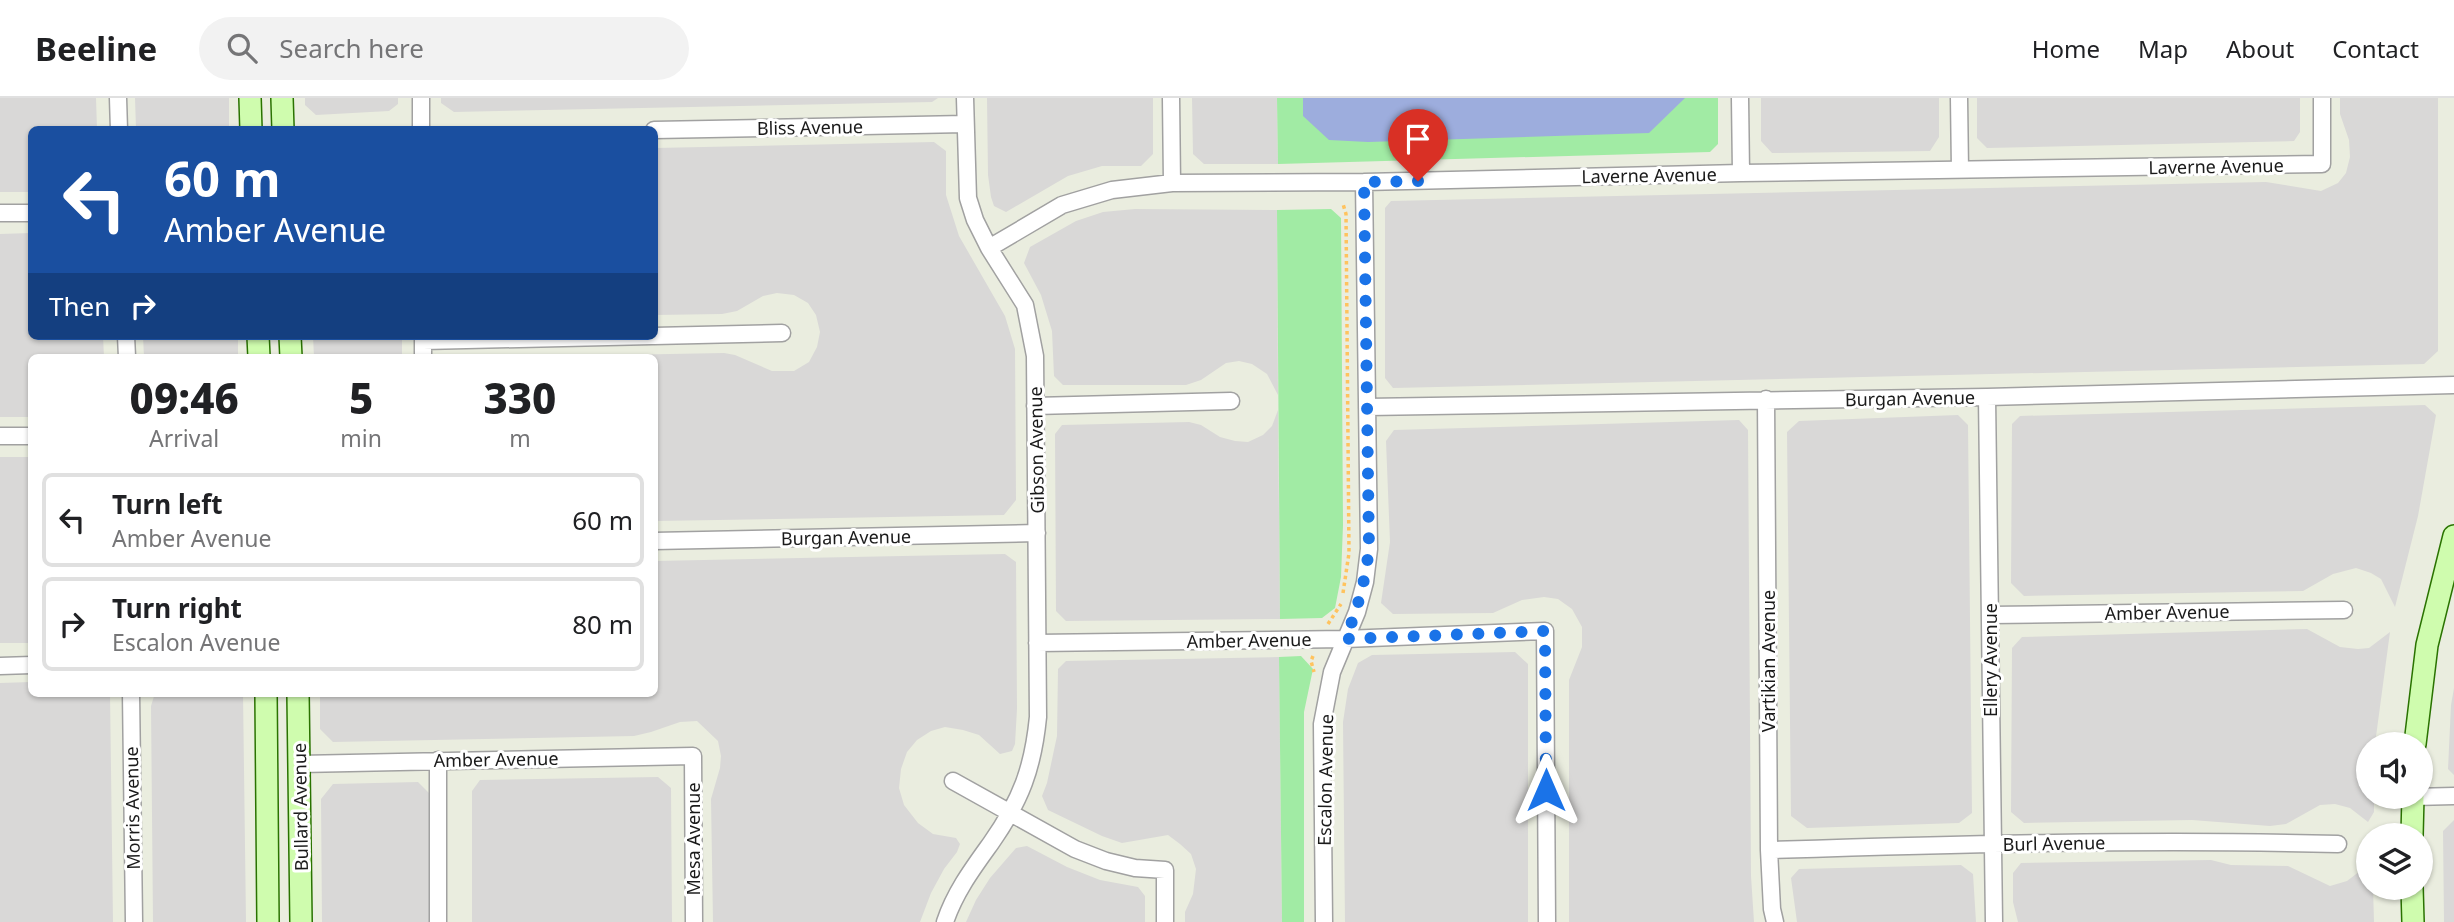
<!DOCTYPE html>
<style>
:root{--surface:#fff;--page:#f2f2f2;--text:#202124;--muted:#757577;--line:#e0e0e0}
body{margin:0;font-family:"Noto Sans",sans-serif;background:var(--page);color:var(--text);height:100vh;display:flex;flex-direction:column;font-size:26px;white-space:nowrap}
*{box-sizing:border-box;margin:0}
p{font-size:23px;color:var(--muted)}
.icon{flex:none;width:38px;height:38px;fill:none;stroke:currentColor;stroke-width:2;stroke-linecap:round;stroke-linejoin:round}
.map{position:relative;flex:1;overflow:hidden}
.details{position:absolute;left:28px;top:256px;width:630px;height:343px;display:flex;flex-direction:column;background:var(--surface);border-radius:10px;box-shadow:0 2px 5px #0004}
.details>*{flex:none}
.banner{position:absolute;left:28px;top:28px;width:630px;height:214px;border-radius:10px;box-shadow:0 2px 5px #0004;background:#1a4fa0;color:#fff;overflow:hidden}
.buttons{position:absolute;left:2356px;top:634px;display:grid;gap:14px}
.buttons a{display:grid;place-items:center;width:77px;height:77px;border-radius:50%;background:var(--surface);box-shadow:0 2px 5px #0004;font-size:35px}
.pin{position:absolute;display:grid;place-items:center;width:60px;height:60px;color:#fff;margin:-72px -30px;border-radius:50% 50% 50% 0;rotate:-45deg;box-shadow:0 0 7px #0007}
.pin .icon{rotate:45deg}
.me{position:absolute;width:77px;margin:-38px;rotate:0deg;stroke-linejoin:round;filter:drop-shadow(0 0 5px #0008)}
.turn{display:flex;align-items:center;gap:24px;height:147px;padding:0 21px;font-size:32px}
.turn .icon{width:91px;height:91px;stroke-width:2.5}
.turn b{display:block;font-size:49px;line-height:60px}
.then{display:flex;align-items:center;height:66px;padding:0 21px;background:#0003;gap:14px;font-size:26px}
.eta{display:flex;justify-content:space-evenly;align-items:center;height:119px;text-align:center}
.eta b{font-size:42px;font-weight:800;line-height:49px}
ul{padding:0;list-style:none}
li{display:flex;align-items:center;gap:21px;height:94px;margin:0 14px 10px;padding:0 7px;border:4px solid var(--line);border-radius:10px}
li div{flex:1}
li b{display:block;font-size:26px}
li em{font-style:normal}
header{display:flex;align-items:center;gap:42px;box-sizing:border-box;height:98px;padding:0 35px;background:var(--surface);border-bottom:2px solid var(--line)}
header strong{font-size:33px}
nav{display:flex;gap:38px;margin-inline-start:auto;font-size:24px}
.search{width:490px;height:63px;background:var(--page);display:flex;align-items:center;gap:18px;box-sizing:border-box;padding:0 24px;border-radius:38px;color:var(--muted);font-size:26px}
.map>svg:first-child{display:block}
.residential{fill:#d9d8d7}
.grass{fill:#a1eba4}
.water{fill:#9daddd}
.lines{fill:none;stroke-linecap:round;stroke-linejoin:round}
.street-casing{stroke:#a1a1a1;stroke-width:19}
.secondary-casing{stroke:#2a7300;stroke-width:24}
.path{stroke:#ffc35e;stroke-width:3.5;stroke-dasharray:3.5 3.5;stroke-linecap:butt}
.street{stroke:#fff;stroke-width:16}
.secondary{stroke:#cffcae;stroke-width:21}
.route{stroke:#1a73e8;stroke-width:12;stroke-dasharray:0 21.6}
.labels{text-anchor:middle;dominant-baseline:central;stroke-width:6;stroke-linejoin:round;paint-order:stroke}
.street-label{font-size:18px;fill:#1a1a1a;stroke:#fff}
</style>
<header>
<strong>Beeline</strong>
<div class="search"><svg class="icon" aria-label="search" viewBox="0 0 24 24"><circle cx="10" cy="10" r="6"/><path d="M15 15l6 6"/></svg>Search here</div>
<nav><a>Home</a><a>Map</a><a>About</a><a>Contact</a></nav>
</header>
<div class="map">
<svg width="2454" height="824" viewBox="0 0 2454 824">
<rect width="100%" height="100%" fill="#eaeddf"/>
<path class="residential" d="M0,0H96L97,31L32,32L31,94H0Z
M135,0H229V31H136Z
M305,0H398V6L389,13L316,17L305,7Z
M441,0H938L932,4L454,14L441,5Z
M987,0H1153V56L1141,68H1102L1068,78L1006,114L994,108L991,99L988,77Z
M1192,0H1277L1278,66H1204L1193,56Z
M1761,0H1939V39L1930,53L1772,55L1761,43Z
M1977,0H2300V34L2294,43L1987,50L1977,40Z
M2340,0H2438V253L2424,266L1393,290L1385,280V110L1391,103L2266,84L2321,93L2338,85L2346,75L2350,59L2349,42L2340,16Z
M934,44L946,53V97L959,138L1005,218L1015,251L1016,402L1004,417L655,423L654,259H508L724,255L735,257L772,273H794L809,264L817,249L820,234L816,217L808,205L794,197L777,195L763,198L737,213L722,216L655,217V50Z
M1135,111L1277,112L1278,297L1267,276L1252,266L1239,263L1226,265L1201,282L1186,287H1063L1054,278L1052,233L1041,197L1024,165L1030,149L1076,123L1103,114Z
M31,135L32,238H103L104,259H32L31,319H0V136Z
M143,238H238V259H144Z
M313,238H402V259H314Z
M2425,307L2436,317L2418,418L2395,509L2381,481L2371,475L2356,470L2333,476L2303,493L2024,498L2011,485L2012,326L2020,318Z
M1278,312L1280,521L1066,523L1056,513L1055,336L1062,327L1189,324L1201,327L1220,339L1235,343L1248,344L1263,337L1272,328Z
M1958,317L1968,327L1972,715L1959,725L1807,730L1791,718L1787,334L1799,323Z
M1739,322L1748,332L1751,778L1754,824H1569V582L1582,549V529L1572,511L1558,501L1544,499L1522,502L1493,515L1393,516L1381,505L1390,444L1386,343L1394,332Z
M0,359H31V545H0Z
M1005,456L1016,464L1017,611L1015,646L1012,653L1000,656L979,637L963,632L945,629L931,633L917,642L907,654L901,671L899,690L904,707L918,725L933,736L956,740L960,746L957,754L944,771L931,795L920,824H713L711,701L720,670L721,658L718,643L697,623L680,624L651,634L634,638L333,644L320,631V595H654L655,463Z
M2307,531L2340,549L2358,551L2369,550L2390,534L2375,646H2368V698H2374V714L2368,724L2350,710L2335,706L2320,707L2286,726L2270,728L2192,722L2024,725L2011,714L2012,550L2022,539Z
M1515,554L1528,566V824H1345L1343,624L1348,591L1358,565L1372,557Z
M1279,559L1282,824H1185V814L1193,796L1196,771L1191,756L1180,746L1168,737L1122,745L1102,738L1048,712L1042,698L1047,685L1057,638L1058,571L1066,563Z
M31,584L32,595H110L113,824H0V585Z
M2454,590V677L2448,671L2451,607Z
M155,595H243L246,824H153L151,608Z
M658,679L671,690L672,824H472V693L480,682Z
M418,684L430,696L431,824H322L321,701L333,686Z
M2454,722V824H2444L2443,733Z
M1027,748L1067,769L1100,782L1138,789L1145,798V824H966L976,802L990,780L1016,750Z
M2211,762L2231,767L2288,768L2330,788L2347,783L2368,767V789H2373L2374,824H2018L2013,804V775L2021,765Z
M1961,767L1973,776L1976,824H1797L1791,780L1799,771Z"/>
<path class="grass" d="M1277,0H1718V46L1710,54L1278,66Z
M1331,111L1341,120L1343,427L1341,479L1335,510L1322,520L1280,521L1277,112Z
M1301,558L1313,571L1304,614V824H1282L1279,559Z"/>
<path class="water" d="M1303,0H1685L1649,35L1368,44L1329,42L1303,18Z"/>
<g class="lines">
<defs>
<path id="street" d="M118,0L119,32
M421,0V32
M1171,0L1172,85
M1740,0L1741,75
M1959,0L1960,72
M654,32L965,26
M0,115H32
M989,150L1062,107L1112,92L1172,85L1364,84L1741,75L2322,66V0
M126,238L127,259
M423,238V259
M654,238L782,235
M423,243L652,238
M1987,299L1994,824
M1766,301L1769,752L1772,811L1775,824
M1035,308L1231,303
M1367,309L1987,299L2454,287
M0,338H32
M654,443L1037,435
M1990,517L2344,512
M1037,545L1345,541L1545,533L1547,824
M0,568L32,567
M131,595L134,824
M438,662V824
M300,666L693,658L694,824
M953,683L1075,751L1106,763L1135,770L1165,772V824
M2413,699L2454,698
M1769,752C1959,746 2148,741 2338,746
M945,824C955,794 973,770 991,745C1021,702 1033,670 1038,619L1035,258L1025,207L989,150L975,122L968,100L965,0
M1324,824L1322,626L1332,574L1357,514L1365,484L1369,451L1364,84"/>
<path id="secondary" d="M250,0L251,32
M282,0L283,32
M258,238L259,259
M290,238L291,259
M266,595L268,824
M298,595L301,824
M2415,646L2427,547L2454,438
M2412,737L2413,698
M2412,789L2413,824"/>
</defs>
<use href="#street" class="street-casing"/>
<use href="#secondary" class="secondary-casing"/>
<path class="path" d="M1343,495L1349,455L1346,116L1343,106
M1328,526L1341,506
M1313,558L1311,563L1314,574"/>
<use href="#street" class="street"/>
<use href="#secondary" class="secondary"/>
</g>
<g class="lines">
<path class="route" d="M1418,83L1364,84L1369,451C1365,483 1358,511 1345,541L1545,533L1546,692"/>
</g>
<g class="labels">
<g class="street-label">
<text transform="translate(810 29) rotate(-1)">Bliss Avenue</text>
<text transform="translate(2216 68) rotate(-1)">Laverne Avenue</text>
<text transform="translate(1649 77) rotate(-1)">Laverne Avenue</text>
<text transform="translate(1910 300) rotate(-1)">Burgan Avenue</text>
<text transform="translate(1036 352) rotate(-91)">Gibson Avenue</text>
<text transform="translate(846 439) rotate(-1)">Burgan Avenue</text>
<text transform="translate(2167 514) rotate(-1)">Amber Avenue</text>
<text transform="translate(1249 542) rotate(-1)">Amber Avenue</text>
<text transform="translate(1990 562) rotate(-90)">Ellery Avenue</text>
<text transform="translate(1768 563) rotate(-90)">Vartikian Avenue</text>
<text transform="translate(496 661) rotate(-1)">Amber Avenue</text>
<text transform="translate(1325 682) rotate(-89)">Escalon Avenue</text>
<text transform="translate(300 709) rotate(-91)">Bullard Avenue</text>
<text transform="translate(132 710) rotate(-91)">Morris Avenue</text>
<text transform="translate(693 741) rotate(-90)">Mesa Avenue</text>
<text transform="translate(2054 745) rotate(-1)">Burl Avenue</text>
</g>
</g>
</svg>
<div class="buttons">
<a><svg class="icon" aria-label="sound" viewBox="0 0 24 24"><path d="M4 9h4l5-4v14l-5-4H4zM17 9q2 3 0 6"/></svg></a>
<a><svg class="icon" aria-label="layers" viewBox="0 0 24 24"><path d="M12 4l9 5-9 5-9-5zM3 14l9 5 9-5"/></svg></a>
</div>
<div class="pin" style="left:1418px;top:83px;background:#d93025"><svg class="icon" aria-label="arrive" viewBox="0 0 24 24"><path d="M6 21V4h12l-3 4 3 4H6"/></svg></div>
<svg class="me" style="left:1546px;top:692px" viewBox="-20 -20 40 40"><path d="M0-17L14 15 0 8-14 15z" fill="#1a73e8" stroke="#fff" stroke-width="4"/></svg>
<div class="banner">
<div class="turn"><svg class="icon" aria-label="left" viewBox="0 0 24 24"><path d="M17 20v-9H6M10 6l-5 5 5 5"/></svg><div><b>60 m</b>Amber Avenue</div></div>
<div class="then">Then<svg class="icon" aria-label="right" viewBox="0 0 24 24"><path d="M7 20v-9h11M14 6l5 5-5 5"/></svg></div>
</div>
<section class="details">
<div class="eta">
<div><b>09:46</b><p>Arrival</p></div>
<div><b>5</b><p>min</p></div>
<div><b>330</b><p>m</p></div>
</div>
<ul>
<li><svg class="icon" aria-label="left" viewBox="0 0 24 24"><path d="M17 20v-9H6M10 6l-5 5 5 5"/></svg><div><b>Turn left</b><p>Amber Avenue</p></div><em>60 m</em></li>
<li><svg class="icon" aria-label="right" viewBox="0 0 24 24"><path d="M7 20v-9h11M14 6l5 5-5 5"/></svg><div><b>Turn right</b><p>Escalon Avenue</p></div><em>80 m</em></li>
</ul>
</section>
</div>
